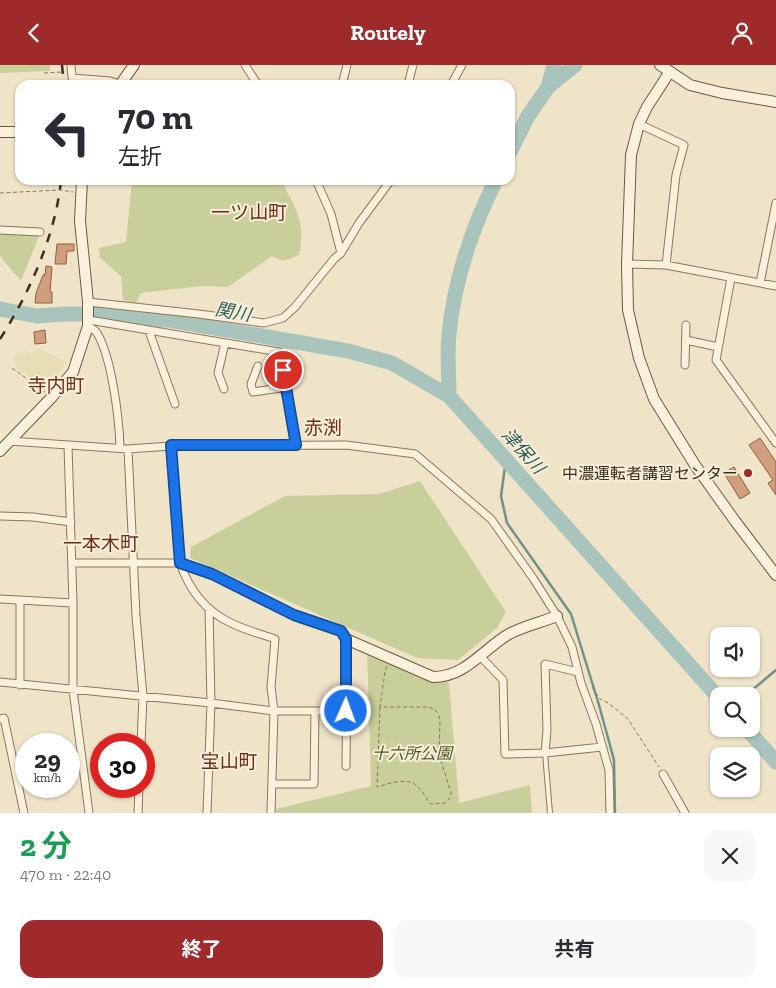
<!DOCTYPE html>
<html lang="ja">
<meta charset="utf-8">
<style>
:root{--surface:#fff;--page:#f7f7f7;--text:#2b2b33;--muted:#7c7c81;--accent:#9e2a2b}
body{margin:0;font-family:"Zilla Slab","Noto Sans JP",serif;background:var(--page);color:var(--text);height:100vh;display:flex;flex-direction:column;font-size:19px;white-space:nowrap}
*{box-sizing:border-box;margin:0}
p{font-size:16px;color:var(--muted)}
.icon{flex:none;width:28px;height:28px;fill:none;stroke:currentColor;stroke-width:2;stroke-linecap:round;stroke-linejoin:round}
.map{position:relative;height:748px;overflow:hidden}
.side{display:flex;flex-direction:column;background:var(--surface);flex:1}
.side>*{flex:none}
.hud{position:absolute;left:15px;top:15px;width:500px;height:105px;border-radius:15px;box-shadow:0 1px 4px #0004;background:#fff;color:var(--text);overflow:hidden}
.fabs{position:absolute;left:710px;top:562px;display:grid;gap:10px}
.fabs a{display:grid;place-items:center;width:50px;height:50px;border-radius:10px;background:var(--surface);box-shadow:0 1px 4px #0004;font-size:25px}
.speed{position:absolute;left:15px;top:668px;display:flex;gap:10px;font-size:25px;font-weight:700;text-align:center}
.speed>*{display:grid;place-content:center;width:65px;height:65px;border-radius:50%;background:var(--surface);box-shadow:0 1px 4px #0004;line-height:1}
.speed small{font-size:12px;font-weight:400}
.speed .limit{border:8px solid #d22;background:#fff;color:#111}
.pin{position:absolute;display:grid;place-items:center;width:42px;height:42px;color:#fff;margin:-21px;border:2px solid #fff;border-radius:50%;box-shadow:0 1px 5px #0007}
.me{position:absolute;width:55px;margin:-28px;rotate:2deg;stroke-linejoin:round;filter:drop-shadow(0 0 4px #0008)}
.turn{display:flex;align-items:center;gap:18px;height:105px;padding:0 20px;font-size:22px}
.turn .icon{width:65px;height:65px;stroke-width:2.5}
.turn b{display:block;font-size:35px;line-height:42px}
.round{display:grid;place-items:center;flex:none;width:52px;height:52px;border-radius:15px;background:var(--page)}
.overview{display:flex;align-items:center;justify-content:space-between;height:85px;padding:0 20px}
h1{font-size:30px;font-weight:700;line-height:38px;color:#1e9e55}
.action{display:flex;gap:10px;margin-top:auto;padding:10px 20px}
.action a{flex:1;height:58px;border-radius:15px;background:var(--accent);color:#fff;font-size:20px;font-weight:700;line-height:58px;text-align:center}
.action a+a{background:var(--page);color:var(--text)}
header{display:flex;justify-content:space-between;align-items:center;height:65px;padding:0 20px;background:var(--accent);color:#fff;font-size:22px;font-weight:700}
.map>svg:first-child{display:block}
.farmland{fill:#e6deb5}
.green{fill:#c9cf9b}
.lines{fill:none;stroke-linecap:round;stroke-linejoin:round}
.stream{stroke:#6f938a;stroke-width:2.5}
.river{stroke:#a9c4bc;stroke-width:15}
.building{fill:#cf9f7d;stroke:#8d5f41}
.lane-casing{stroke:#8d765c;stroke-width:6}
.street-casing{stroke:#8d765c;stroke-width:9}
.secondary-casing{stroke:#6f573f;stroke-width:12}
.path{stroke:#8d765c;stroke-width:1;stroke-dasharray:4 2.5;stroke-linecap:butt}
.lane{stroke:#faf1dc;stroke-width:4}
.street{stroke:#faf1dc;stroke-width:7}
.secondary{stroke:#faf1dc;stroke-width:10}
.rail{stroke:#3d2e20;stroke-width:2.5;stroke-dasharray:9 9;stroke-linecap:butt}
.route-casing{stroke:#114b97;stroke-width:12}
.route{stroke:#1a73e8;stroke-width:9}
.poi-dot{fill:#9e2a2b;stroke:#f7eed8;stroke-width:2}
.labels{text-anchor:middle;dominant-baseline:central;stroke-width:4;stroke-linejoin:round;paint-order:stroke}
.poi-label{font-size:16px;fill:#3d2e20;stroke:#f7eed8;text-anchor:end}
.park-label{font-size:16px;font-style:italic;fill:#4d5a26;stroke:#f7eed8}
.water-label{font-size:18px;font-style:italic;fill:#2f5d5a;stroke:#f7eed8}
.quarter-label{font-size:19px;fill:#6b2e1e;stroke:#f7eed8}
</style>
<header><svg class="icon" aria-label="back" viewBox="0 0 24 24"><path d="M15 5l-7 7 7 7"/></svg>Routely<svg class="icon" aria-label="person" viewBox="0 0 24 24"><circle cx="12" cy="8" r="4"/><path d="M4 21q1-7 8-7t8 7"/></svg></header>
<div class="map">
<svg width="776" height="748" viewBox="0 0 776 748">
<rect width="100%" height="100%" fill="#f0e4c8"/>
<path class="farmland" d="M38,283L67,297L54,317L46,326L16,302L14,290L26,285L31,289Z"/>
<path class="green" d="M0,0H50V6L0,8Z
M132,115H281C296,145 306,155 299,190L283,196L272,191L228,222L202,221L141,228L136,238L123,235L121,211L100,193L99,183L126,177Z
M0,168L39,171L21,216L0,191Z
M420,416L506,547L497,563L458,595L417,593L190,493L191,482L285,431L379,429Z
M367,583L449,618L459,738L530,720L532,748H276V744L371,721Z"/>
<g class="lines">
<path class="stream" d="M506,394L501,431L507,458L571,549L599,640L614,695L615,748
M745,631L776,605"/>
<path class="river" d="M548,22L554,0
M510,87L528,51L548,22L575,0
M0,244L37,251L64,249H101L149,255H169L348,286L392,298L449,331L719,633
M449,331C449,311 447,289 449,269C454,217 472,162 496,115
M747,664L776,697"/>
</g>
<path class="building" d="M57,179H74V186H67L66,199H55Z
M46,201L52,202L50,227H52V238H35L36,228L43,210H45Z
M45,265L46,278L35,279L34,267Z
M760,373L776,397V430L768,418L773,415L749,380Z
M734,402L750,428L740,434L724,408Z"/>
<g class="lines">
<defs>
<path id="lane" d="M545,688L550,748"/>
<path id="street" d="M71,0L72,13L110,16L120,19
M245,0L258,20
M342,20L347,0
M408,20L413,0
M451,20L462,0
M639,59L684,80L676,110L666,200
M316,115L331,149L341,188
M0,165L40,167
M627,199L666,200L776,221
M731,213L716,295L776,378
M760,218L776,138
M88,237L199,249L264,258L283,253L295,242L334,194L341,188L359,158L391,115
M89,255L279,287L287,322L296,381
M88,261C91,263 95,265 97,268C112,293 119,353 120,382
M149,266L175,339
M686,275L718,282
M685,300L686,260
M258,301L251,319L253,327L287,322
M224,324L218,308L225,278
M9,376L128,384L171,381L346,380L415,389L491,454L533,513L557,551L572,582L581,618L596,659L609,705L610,748
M68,381L73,538V625L89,748
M171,381L180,498C189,524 205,546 231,558C245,565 261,569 275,574L271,622L274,646L271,748
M128,384L136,551L143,631L141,679
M0,451L33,452L71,457
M72,498H180L212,509L294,550L341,566L346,574L347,596L346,701
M0,534L73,538
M20,535V620
M480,591L503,615L505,689L545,688
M578,607L545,599L547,665L545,688L602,682
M0,617L211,638L274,646H346
M0,654L4,653L24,748
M663,709L685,748
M272,719H314L315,646
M138,748L139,721
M207,748L211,638L209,544"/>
<path id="secondary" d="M660,0L690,20L722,28L776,37
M669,8L647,42L639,59L631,90L627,199L628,245L639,293L654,334L695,400L735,456L776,510
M120,20L134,0
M0,67H20
M0,386L52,332L73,307L88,261V237L80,156L82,115
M346,574L433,612C466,612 483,584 509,569C524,561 542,557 557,551"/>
</defs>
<use href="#lane" class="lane-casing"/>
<use href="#street" class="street-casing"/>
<use href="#secondary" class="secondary-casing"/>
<path class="path" d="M44,8L63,7
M0,128L60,125L73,127
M12,303L45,327
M592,622L600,634L608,638L628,654L659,702
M380,642L377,722C387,719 407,712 416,720C423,725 425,733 431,739L445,738L450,733L451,728L439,689L440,655L438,648L434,644L428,642H380L385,607L387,601"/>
<use href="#lane" class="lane"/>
<use href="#street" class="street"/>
<use href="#secondary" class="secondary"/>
<path class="rail" d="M62,0L64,20
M0,274C29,229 56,169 61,115"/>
</g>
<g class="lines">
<defs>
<path id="route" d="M283,305L296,380H171L180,498L212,509L294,550L341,566L346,574V646"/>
</defs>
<use href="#route" class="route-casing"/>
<use href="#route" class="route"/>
</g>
<circle class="poi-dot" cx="748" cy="408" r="5"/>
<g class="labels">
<g class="poi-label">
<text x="738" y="408">中濃運転者講習センター</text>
</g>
<g class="park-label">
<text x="412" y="688">十六所公園</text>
</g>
<g class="water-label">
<text transform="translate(233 247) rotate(10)">関川</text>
<text transform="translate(523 386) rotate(48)">津保川</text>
</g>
<g class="quarter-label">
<text x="249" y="147">一ツ山町</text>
<text x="56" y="320">寺内町</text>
<text x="323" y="362">赤渕</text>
<text x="101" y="478">一本木町</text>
<text x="229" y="696">宝山町</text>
</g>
</g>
</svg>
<div class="fabs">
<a><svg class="icon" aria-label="sound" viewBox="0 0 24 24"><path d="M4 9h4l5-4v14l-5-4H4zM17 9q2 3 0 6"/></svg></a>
<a><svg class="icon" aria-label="search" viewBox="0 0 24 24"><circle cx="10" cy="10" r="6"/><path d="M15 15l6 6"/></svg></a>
<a><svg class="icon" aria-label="layers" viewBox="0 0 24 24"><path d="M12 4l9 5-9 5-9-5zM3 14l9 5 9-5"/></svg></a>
</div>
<div class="speed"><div>29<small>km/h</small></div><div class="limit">30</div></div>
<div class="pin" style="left:283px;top:305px;background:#d93025"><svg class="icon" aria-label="arrive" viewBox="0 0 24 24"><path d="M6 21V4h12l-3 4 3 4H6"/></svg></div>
<svg class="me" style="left:346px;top:646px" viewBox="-20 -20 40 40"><circle r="17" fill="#1a73e8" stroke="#fff" stroke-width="3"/><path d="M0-11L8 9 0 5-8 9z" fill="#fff"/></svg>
<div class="hud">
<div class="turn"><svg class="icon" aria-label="left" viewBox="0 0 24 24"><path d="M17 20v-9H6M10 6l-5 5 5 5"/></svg><div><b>70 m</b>左折</div></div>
</div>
</div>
<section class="side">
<div class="overview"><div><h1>2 分</h1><p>470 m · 22:40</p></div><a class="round"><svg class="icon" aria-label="close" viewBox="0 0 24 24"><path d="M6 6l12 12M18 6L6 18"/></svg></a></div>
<div class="action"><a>終了</a><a>共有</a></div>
</section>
